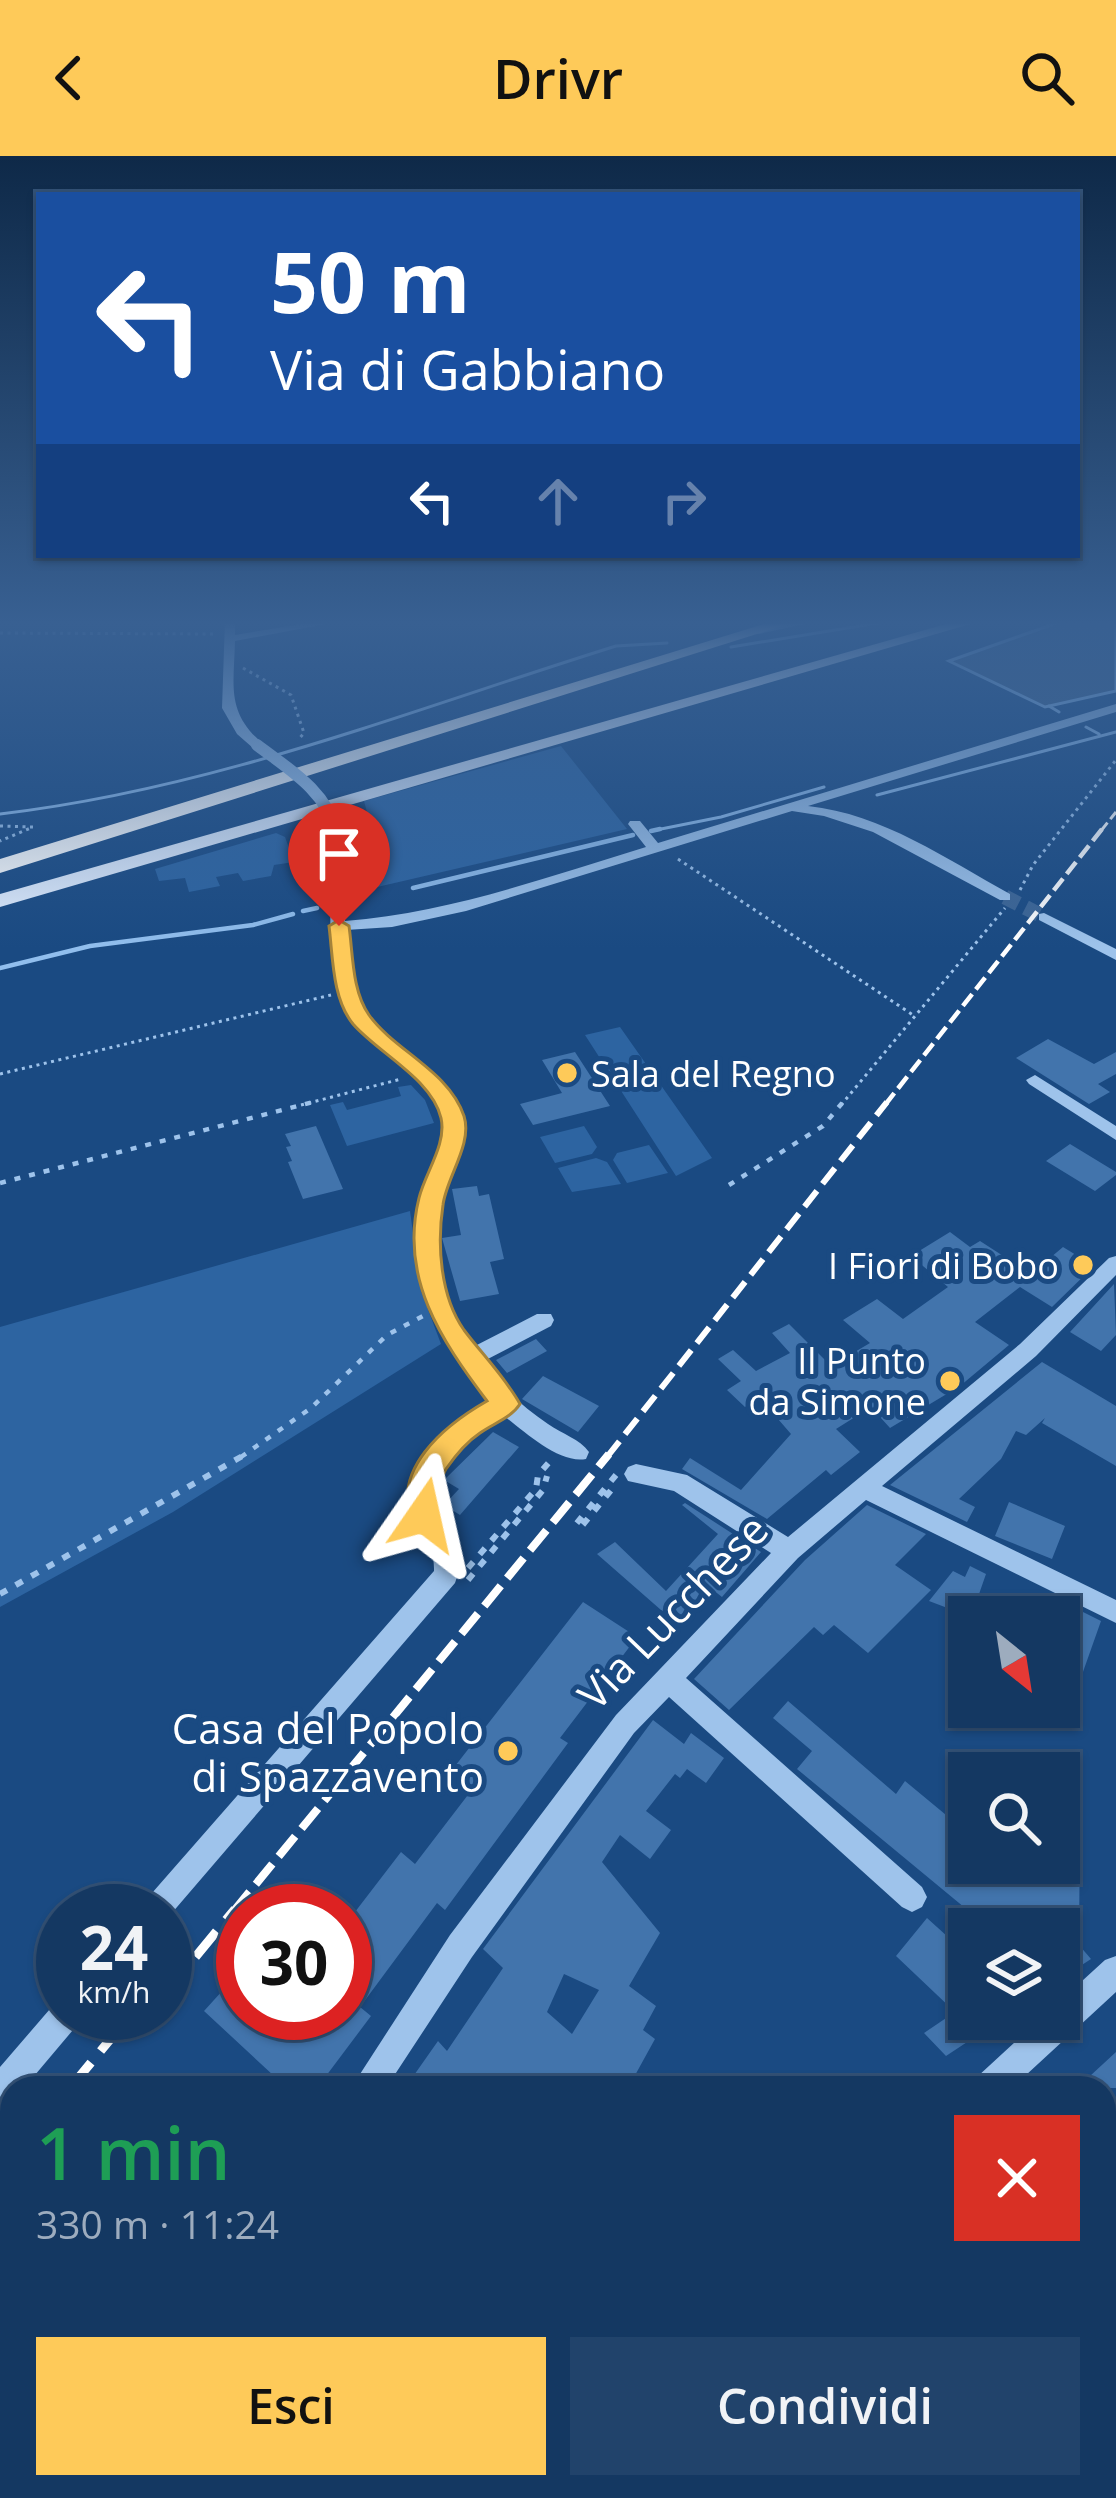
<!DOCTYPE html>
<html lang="it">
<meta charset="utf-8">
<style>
:root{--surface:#143862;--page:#21436b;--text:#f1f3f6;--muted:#9dacbe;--line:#335277;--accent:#feca59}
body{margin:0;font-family:"Open Sans",sans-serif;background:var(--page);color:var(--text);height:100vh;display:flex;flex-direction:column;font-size:45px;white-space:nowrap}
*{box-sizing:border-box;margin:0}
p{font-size:39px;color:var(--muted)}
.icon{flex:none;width:66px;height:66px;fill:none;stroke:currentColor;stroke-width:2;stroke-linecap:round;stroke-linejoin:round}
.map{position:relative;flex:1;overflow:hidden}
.panel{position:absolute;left:0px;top:1920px;width:1116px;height:423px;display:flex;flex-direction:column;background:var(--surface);border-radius:36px 36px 0 0;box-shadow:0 3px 9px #0004,0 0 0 3px var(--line)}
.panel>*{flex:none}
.top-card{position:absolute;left:36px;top:36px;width:1044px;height:366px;border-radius:0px;box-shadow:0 3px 9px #0004,0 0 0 3px var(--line);background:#1a4fa0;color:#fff;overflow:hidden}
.needle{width:78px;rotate:150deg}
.fabs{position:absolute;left:948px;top:1440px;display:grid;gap:24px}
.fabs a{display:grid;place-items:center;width:132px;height:132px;border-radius:0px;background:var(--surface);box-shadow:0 3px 9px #0004,0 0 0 3px var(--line);font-size:60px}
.speed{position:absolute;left:36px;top:1728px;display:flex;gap:24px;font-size:60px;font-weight:700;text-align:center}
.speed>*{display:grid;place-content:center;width:156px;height:156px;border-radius:50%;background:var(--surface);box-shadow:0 3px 9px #0004,0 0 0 3px var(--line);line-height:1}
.speed small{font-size:30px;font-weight:400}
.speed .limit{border:18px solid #d22;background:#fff;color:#111}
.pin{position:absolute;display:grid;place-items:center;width:102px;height:102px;color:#fff;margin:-123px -51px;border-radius:50% 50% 50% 0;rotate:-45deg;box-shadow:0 0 12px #0007}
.pin .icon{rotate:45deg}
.me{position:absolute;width:132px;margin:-66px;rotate:11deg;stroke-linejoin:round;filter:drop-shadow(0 0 9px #0008)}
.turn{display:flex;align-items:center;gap:42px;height:252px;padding:0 36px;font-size:54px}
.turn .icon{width:156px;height:156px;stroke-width:2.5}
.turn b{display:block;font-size:84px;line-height:102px}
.lanes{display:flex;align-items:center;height:114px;padding:0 36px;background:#0003;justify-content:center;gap:60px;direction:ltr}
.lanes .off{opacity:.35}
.round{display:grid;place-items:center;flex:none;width:126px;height:126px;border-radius:0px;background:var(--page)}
.summary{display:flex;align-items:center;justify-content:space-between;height:204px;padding:0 36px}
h1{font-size:72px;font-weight:600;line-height:90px;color:#1e9e55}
.primary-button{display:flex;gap:24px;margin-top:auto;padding:24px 36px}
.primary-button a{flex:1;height:138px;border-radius:0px;background:var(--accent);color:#111;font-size:48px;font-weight:600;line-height:138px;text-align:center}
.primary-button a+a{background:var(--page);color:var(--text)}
header{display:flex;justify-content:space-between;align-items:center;height:156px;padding:0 36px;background:var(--accent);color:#111;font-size:54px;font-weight:600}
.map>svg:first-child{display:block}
.green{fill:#2d64a1}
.water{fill:#3f638c;stroke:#91beed;stroke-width:3}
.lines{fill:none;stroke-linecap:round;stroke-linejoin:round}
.stream-far1{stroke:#91beed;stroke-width:3}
.stream{stroke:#91beed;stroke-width:4.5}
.building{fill:#4274ac;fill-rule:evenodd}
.minor-tunnel{stroke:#3c6595;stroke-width:15;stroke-dasharray:15 8;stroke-linecap:butt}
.path-far2{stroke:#9ec3eb;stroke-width:3;stroke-dasharray:3 4.5;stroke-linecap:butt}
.path-far1{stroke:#9ec3eb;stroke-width:4.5;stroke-dasharray:6 9;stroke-linecap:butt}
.path{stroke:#9ec3eb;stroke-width:6;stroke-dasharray:8 10;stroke-linecap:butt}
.minor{fill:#9ec3eb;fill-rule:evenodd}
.major{fill:#e2eeff;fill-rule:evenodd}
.highway{fill:#fff;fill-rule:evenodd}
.rail-far4{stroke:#fff;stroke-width:3;stroke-dasharray:12 4.5;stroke-linecap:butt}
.rail-far3{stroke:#fff;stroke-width:4.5;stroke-dasharray:15 6;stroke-linecap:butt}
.rail-far2{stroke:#fff;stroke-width:6;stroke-dasharray:20 9;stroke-linecap:butt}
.rail-far1{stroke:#fff;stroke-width:8;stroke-dasharray:26 10;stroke-linecap:butt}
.rail{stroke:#fff;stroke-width:9;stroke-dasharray:33 15;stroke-linecap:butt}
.minor-bridge-far1{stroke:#9ec3eb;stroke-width:12}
.minor-bridge{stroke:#9ec3eb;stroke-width:15}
.route{fill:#feca59;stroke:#a5833a;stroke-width:3}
.poi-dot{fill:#feca59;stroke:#1a4a82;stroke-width:4.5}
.labels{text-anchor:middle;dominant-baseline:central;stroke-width:10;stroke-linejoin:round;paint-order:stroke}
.poi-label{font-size:36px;fill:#fff;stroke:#1a4a82;text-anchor:end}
.near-street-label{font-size:42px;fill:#fff;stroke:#1a4a82}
.near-poi-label{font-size:42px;fill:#fff;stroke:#1a4a82;text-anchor:end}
</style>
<header><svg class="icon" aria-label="back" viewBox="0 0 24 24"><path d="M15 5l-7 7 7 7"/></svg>Drivr<svg class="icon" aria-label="search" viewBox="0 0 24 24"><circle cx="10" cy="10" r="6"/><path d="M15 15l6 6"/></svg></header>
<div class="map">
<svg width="1116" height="2342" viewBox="0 0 1116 2342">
<rect width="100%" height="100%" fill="#1a4a82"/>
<path class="green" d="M561,590L627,673L360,735L366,687L380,684L372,675L364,645Z
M276,677L285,681L294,706L274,709L271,720L243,725L238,717L216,721L220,730L189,736L185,722L159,725L155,713Z
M620,871L712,1002L676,1020L585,879Z
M411,929L425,944L434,967L347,990L330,949L343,946L347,954L401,940L398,931Z
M584,970L597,991L592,998L555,1007L540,981Z
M649,989L668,1017L627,1027L613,1004L617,997Z
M596,1002L607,1006L621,1028L572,1036L558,1012Z
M410,1055L421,1135L441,1188L173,1356L0,1451V1171Z"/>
<path class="water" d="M1065,464H1116V535L1045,551L949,505Z"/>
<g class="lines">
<path class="stream-far1" d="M731,491L896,464
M1049,550L1059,556
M1086,571L1099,578
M877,639L1116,576
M0,658C214,633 411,554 616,490L667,487
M651,675L721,661L824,631"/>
<path class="stream" d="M651,675L660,673
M413,732L633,679
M303,755L317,752
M0,812L90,790L253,769L293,758"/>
</g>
<path class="building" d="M1048,883L1094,908L1116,896V918L1098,928L1110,936L1089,948L1016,902Z
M575,896L610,950L533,969L520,948L562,937L542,904Z
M316,970L343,1033L303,1043L288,1006L292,1005L286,991L291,990L285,978Z
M1070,988L1116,1016V1019L1095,1035L1046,1005Z
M477,1030L479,1040L489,1038L504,1103L490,1106L499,1138L460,1145L442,1082L461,1079L452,1033Z
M950,1076L970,1091L980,1085L1031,1118L1063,1091L1094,1110L1052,1151L1020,1131L975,1166L1009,1189L960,1230L890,1272L871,1251L836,1273L860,1296L831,1319L826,1314L767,1363L682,1313L690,1302L741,1334L791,1278L759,1241L745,1251L727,1234L741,1225L718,1203L733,1194L756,1215L790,1197L772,1177L789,1168L831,1210L870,1187L843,1164L877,1143L903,1163L948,1131L911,1100Z
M1114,1128L1116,1179L1101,1195L1070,1176Z
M536,1183L547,1195L507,1217L496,1204Z
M1042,1206L1116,1250V1310L1042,1267L1045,1262L1026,1279L1016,1275L1001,1303L959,1343L975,1351L967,1366L890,1329Z
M543,1220L599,1250L578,1276L522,1243Z
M493,1276L519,1291L460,1359L444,1349L459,1333L444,1324Z
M1009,1346L1065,1370L1052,1403L995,1380Z
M685,1347L761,1396L722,1441L708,1430L677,1468L597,1398L615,1386L666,1435L718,1378L682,1349Z
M867,1349L926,1378L895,1409L931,1434L868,1497L834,1469L823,1479L814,1471L729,1554L694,1523L805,1404Z
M970,1410L986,1418L971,1461L929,1445L953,1415L965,1421Z
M1059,1444L1101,1465L1072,1547L1059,1540Z
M583,1446L637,1481L560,1582L568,1587L445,1754L437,1747L360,1851L371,1860L317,1932H287L204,1855L243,1812V1857H345V1769L401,1696L415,1708L474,1631L452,1614Z
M788,1545L896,1638L905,1625L969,1678V1707H1059V1648L1080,1658L1079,1789L1091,1803L1059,1824V1773H978L982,1766L797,1613L812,1595L773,1562Z
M653,1564L684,1588L691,1577L724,1602L706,1627L687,1613L680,1622L675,1618L646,1655L671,1674L650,1703L620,1679L602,1706L660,1777L629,1830L656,1850L643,1874L655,1883L628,1932H405L438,1885L447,1895L503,1812L483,1793ZM564,1818L599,1834L572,1878L547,1856Z
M927,1762L969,1800V1863H1002L946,1900L924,1877L955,1856L896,1800Z
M1116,1896V1932H1077Z"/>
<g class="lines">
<path class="minor-tunnel" d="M1005,741L1044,761"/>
<path class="path-far2" d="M0,477L215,478
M243,512L291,539L304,577L298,584
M0,670L33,671L0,685
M678,703L913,859
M1020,734L1033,709L1116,604
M0,918L331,839
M301,949L401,923
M841,949L1005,752"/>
<path class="path-far1" d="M0,1027L313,946
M729,1029L823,970L843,946
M241,1301L311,1252L387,1179L423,1160"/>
<path class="path" d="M616,1319L576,1368L581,1371L617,1327
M468,1412L536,1333L538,1319L551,1304
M468,1424L543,1334L547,1320
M0,1438L246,1298"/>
<path class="minor" d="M225,464H235V479L326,464H348L235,485C234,529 226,555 261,586V592H253L237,578L222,552Z
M802,464H822L759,478L754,475Z
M1116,548V556L808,650C883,658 946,703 1010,738V744H1000L873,676L824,660L792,655L466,755L392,771L346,774C347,807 352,843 374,869C401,901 451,917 461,962C467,986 451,1010 444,1033C426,1085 445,1146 471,1192L537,1158H551L554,1164L551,1170L482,1206C500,1230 523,1251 548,1268C562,1278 580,1283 589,1296L586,1303C559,1308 525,1276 504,1260L464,1286L433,1331C435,1365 469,1392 455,1427L165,1765V1755H140L145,1745L434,1415C435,1384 411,1360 409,1329L448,1274L491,1246C441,1195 400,1109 423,1036C431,1011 451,984 442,957C432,925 395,907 372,886C329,847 329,785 331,731C331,716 330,700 334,686L346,689L345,765C449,757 547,721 646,691L628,668L630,665H640L658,687Z
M1044,757L1116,793V804L1039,764V758Z
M1035,919L1116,970V984L1029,928L1026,924Z
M1116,1100V1119L1036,1200L882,1330L1116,1444V1467L866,1344L798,1402L686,1522L922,1731L927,1741L922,1751L912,1756L902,1751L669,1541L634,1577L472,1801L386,1932H351L450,1779L616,1559L771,1397L674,1335L628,1325L624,1318L628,1311L636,1308L687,1319L788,1381L1020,1188L1109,1102Z
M1116,1800V1836L1012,1932H972L977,1921L1040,1863H1059V1846L1105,1804Z
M63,1843V1857H83L78,1868L24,1932H12L11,1946L0,1951V1911L56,1846Z
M90,2331H131L126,2342H86Z"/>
<path class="major" d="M960,464H984L0,751V738Z"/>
<path class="highway" d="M777,464H801L0,717V703Z"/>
<path class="rail-far4" d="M1100,676L1116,656"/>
<path class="rail-far3" d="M885,949L1102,673"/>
<path class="rail-far2" d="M607,1301L887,946"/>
<path class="rail-far1" d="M233,1756L609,1298"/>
<path class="rail" d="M165,1838L235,1753
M70,1932L132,1857
M0,2042L12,2027"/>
<path class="minor-bridge-far1" d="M257,589C290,614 325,634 337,676"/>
<path class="minor-bridge" d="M336,673L339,689"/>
</g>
<linearGradient id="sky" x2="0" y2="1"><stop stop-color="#0e2948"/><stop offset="0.59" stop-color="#386092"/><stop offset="1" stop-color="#386092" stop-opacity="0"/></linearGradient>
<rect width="1116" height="792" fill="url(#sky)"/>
<path class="route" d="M339,764L349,770C353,798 352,835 369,859C395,895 449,915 464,960C473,988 446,1022 443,1049C437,1088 440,1140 464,1174C482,1198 505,1221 520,1248C511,1262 494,1267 480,1277C468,1285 455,1300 446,1313C433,1333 445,1350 435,1369L424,1372L414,1369C388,1315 445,1269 487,1245C441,1184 399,1122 419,1042C425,1017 447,988 441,962C432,923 378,897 353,868C332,842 333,801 329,770Z"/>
<g class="poi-dot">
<circle cx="567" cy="917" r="12"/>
<circle cx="1083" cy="1109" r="12"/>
<circle cx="950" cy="1225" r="12"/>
<circle cx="508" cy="1595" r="12"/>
</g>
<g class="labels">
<g class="poi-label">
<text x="591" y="917" text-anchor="start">Sala del Regno</text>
<text x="1059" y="1109">I Fiori di Bobo</text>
<text x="926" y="1204">Il Punto<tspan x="926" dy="41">da Simone</tspan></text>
</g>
<g class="near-street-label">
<text transform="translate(672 1455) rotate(-46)">Via Lucchese</text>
</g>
<g class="near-poi-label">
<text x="484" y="1571">Casa del Popolo<tspan x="484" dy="48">di Spazzavento</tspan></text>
</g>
</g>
</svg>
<div class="fabs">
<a><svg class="needle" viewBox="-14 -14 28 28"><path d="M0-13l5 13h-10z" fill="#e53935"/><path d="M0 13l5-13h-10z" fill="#9dacbe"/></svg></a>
<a><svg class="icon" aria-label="search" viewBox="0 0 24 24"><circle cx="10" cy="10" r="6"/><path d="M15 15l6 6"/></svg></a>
<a><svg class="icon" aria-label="layers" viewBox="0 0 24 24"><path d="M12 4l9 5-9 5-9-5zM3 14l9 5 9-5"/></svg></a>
</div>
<div class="speed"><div>24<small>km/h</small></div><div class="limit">30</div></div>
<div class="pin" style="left:339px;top:770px;background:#d93025"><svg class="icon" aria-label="arrive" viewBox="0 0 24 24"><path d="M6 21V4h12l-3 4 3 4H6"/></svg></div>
<svg class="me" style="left:424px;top:1359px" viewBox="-20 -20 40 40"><path d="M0-17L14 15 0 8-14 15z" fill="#feca59" stroke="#fff" stroke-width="4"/></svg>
<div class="top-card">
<div class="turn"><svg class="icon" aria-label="left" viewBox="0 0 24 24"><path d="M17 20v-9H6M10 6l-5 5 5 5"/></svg><div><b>50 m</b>Via di Gabbiano</div></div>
<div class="lanes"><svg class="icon" aria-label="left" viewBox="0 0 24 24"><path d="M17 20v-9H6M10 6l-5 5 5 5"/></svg><svg class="icon off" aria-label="ahead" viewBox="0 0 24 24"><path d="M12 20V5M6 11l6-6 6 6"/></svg><svg class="icon off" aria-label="right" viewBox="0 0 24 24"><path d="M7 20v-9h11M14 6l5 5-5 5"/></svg></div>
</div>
<section class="panel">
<div class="summary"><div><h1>1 min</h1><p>330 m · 11:24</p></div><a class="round" style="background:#d93025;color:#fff"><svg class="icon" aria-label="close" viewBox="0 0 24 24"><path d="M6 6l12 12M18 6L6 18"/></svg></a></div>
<div class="primary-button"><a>Esci</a><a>Condividi</a></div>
</section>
</div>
